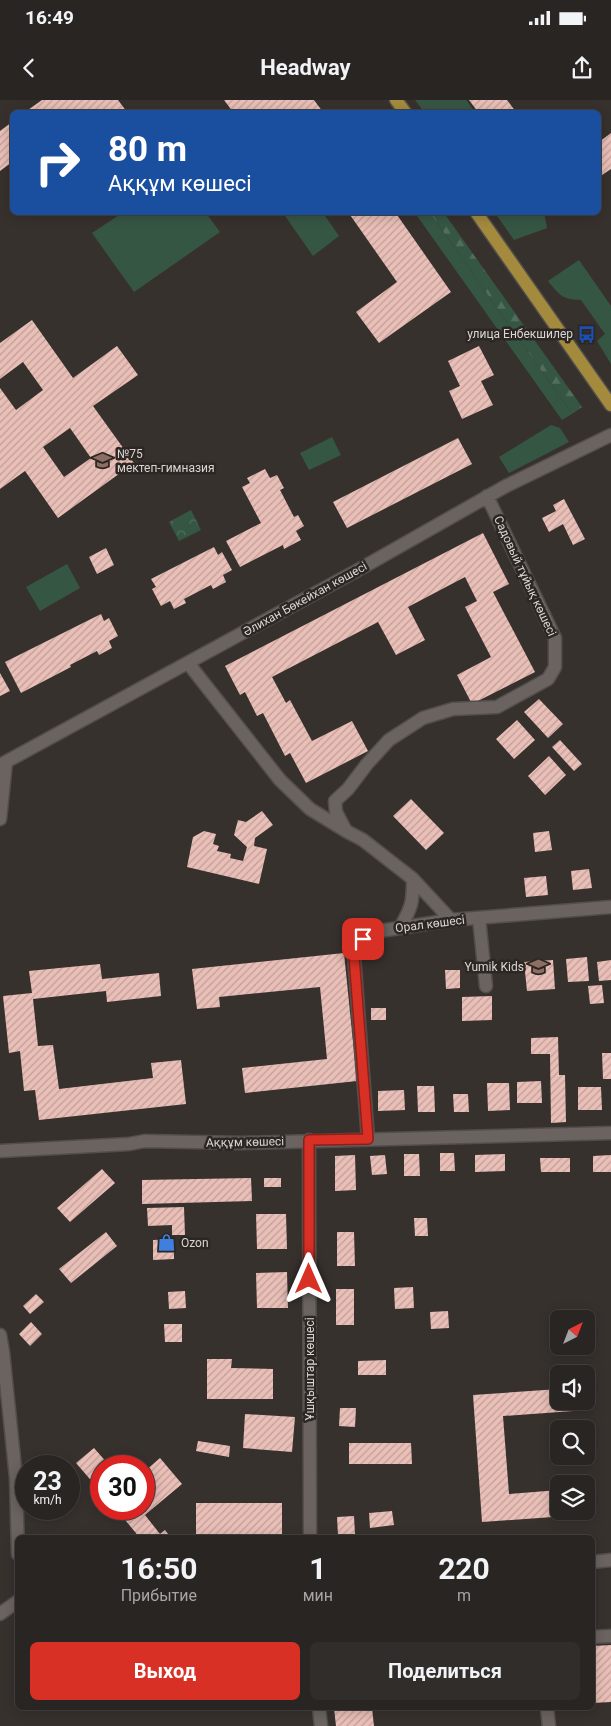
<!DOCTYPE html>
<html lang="ru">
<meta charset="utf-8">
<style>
:root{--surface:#292522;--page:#312d2a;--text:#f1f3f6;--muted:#a5a5a5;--line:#454240;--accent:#d93025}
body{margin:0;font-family:Roboto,sans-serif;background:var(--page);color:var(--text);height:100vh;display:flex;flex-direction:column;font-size:19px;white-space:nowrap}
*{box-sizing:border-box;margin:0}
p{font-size:16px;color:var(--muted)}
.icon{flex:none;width:28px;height:28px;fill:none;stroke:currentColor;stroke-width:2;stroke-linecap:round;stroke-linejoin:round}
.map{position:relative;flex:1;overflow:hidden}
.side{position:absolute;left:15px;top:1435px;width:580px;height:175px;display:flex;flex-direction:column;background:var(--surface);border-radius:8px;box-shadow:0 2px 12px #0003,0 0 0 1px var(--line)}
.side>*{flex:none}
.guide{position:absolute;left:10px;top:10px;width:591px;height:105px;border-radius:8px;box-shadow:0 2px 12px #0003,0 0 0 1px var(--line);background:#1a4fa0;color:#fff;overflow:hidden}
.needle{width:32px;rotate:42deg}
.tools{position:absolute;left:550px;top:1210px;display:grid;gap:10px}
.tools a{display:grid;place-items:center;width:45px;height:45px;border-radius:8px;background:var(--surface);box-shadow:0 2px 12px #0003,0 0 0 1px var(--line);font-size:25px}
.speed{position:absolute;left:15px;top:1355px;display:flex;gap:10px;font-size:25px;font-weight:700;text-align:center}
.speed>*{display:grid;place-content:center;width:65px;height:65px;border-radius:50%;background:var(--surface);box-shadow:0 2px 12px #0003,0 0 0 1px var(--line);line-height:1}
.speed small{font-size:12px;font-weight:400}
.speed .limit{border:8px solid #d22;background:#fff;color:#111}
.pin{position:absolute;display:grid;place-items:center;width:42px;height:42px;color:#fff;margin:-21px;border-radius:10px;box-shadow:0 2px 8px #0006}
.me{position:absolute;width:55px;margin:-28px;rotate:0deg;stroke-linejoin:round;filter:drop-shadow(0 0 4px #0008)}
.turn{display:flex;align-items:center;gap:18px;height:105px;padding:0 15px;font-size:22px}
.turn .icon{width:65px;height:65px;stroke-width:2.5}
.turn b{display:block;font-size:35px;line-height:42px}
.eta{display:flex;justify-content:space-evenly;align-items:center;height:85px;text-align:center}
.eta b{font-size:30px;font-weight:700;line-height:35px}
.primary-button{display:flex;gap:10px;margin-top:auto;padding:10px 15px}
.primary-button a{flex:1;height:58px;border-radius:8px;background:var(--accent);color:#fff;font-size:20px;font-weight:700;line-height:58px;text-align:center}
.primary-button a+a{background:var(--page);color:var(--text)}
.status{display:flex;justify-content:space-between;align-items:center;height:35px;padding:0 25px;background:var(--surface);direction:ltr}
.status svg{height:14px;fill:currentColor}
header{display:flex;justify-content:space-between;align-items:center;height:65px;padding:0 15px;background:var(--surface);font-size:22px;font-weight:700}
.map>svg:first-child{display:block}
.green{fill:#365644}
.forest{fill:url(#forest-firs)}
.park{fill:url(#park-crowns)}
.building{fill:url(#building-hatch);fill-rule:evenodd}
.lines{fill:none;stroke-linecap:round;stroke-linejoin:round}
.minor-casing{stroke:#524e4b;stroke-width:15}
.major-casing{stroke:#524e4b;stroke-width:15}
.minor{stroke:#6a6360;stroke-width:12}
.major{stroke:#a48a3d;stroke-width:12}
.route-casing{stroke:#8d1f18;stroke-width:12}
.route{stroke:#d93025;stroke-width:9}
.labels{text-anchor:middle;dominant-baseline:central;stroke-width:5;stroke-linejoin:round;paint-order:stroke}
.poi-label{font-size:12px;fill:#d9d5d4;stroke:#2d2724;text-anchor:end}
.street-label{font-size:12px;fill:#d9d5d4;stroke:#2d2724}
</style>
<div class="status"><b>16:49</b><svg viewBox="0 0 49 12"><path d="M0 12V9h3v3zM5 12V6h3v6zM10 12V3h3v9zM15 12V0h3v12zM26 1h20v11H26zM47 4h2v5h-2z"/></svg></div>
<header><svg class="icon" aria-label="back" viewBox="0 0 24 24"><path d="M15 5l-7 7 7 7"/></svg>Headway<svg class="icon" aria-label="share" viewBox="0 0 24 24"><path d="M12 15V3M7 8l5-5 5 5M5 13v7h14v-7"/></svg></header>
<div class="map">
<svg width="611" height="1626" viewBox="0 0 611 1626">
<defs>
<pattern id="forest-firs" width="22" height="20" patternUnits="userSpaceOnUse" patternTransform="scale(1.25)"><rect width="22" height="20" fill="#365644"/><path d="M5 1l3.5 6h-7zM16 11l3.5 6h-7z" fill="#526d5e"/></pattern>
<pattern id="park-crowns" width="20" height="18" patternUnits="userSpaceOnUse" patternTransform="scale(1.25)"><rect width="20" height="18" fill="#365644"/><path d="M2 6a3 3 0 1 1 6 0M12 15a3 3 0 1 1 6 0" fill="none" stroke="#526d5e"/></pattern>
<pattern id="building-hatch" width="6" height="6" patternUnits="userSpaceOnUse" patternTransform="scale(1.25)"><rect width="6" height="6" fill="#e9bfb7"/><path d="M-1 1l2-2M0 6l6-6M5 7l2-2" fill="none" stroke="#bf9f99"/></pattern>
</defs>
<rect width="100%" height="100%" fill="#37312e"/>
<path class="green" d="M415,0H466L475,12H424Z
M122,113H206L220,132L134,192L92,133Z
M283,113H323L339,136L313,156Z
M415,113H430L572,314L562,320Z
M495,113H542L545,117L547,128L514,140Z
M579,160L611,206V264L597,241L605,234L581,200C562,199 560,196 548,181Z
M551,325L560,328L569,342L509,373L499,357Z
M332,337L341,355L309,370L300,353Z
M67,464L80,488L40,511L26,487Z"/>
<path class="forest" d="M430,113H444L582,307L572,314Z"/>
<path class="park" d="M191,410L201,430L179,441L169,422Z"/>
<path class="building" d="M42,0H118L127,12H85L84,11L82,12H25Z
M224,0H314L323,12H233Z
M469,0H507L516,12H478Z
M12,22V62L0,71V31Z
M611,33V69L599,77V42Z
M348,112H395L451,192L379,243L356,212L397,182Z
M32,220L73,278L117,246L138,275L93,306L134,363L58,418L25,371L0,389V288L16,310L43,290L23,262L0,279V243ZM70,328L91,358L64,377L43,347Z
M479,246L494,275L481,281L493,305L462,319L449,291L460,286L448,261Z
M458,338L472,364L347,428L333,402Z
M265,369L270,378L277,375L284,388L280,390L294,417L298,415L304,426L296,431L301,440L284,449L283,445L240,467L226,441L261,423L242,387L250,383L247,378Z
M564,399L585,439L573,445L563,424L549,432L542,418L556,411L553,405Z
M483,433L509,484L493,492L535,572L472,604L457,575L491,557L465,507L477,501L465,477L408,507L425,540L396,555L378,522L272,577L286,603L290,600L312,641L352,621L368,651L306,683L290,653L285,656L263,613L257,616L245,592L240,595L225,566Z
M214,447L218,455L222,452L232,470L223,475L226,482L213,489L211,485L184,499L186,503L174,509L170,501L161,506L152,489L156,487L151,479Z
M106,448L114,465L97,474L89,457Z
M101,514L104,521L109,518L118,536L109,541L112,548L99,555L97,551L70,565L71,567L21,593L5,562Z
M0,573L10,591L0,596Z
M539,599L563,624L548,638L524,612Z
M517,620L535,640L514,659L496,639Z
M560,640L582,664L574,671L552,647Z
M549,656L566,675L545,695L528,676Z
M411,699L444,733L426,750L393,716Z
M262,711L273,725L255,738L254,746L267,749L259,784L187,767L193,737L204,731L216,734L213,744L219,746L217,751L231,754L230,758L243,761L247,747L234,735L238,720L246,722Z
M549,731L552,750L535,752L533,733Z
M589,769L592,788L573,790L571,771Z
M546,776L548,795L526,797L524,778Z
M344,853L357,981L245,993L242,968L327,959L320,887L219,897L220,907L197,909L192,869Z
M587,857L589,881L568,882L566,859Z
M553,860L555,889L527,891L524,862Z
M611,860V880L599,881L597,862Z
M100,864L102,879L159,873L161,896L107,902L106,891L33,899L38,946L53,945L59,989L153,978L151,963L181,960L186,1004L39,1020L35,990L24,991L20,951L9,953L3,896L32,893L29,871Z
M445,870H460V888L446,889Z
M602,885L604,903L590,904L588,886Z
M492,896V920L462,921V897Z
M371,908H386V920H371Z
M558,937L559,975H565L566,1022L551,1023L550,954H531V938Z
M602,953H611V979H603Z
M541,981L542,1003H517V982Z
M487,983H509L510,1010L488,1011Z
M417,986H434L435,1012H418Z
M578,987H601L602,1010H578Z
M404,990L405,1010L378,1011V991Z
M453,994H468L469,1012H454Z
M440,1053H454L455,1071H440Z
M404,1054H419L420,1076H404Z
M505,1054V1071L475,1072V1055Z
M355,1055L356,1090L335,1091V1056Z
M385,1055L387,1074L372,1075L370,1056Z
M611,1055V1072H593V1056Z
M540,1058H570V1072H541Z
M102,1069L115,1083L70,1122L57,1108Z
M251,1078L252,1101L142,1104V1080Z
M264,1078H281V1087H264Z
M184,1107L185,1135H172V1125L148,1126L147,1108Z
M256,1114H286L287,1149H257Z
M414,1118H427L428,1136H415Z
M106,1132L117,1146L71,1183L59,1169Z
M337,1132H354L355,1166H337Z
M174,1139V1159L153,1160V1140Z
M287,1172L288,1208H257L256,1173Z
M413,1187L414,1208L395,1209L394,1188Z
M336,1189H354V1225H336Z
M185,1191L186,1208L169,1209L168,1192Z
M36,1194L44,1202L30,1214L23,1206Z
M448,1211L449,1228L431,1229L430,1212Z
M31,1222L42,1234L30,1246L19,1234Z
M164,1224H182V1242H165Z
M207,1259H232L231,1268L273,1269V1299H207Z
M386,1260V1275H358V1261Z
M559,1289V1301H586L587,1310L503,1316L509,1394L559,1390V1411H586V1389L592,1388L594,1414L482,1422L473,1295Z
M340,1308H356L355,1327L339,1326Z
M245,1314L295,1317L292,1352L243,1348Z
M198,1341L230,1346L229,1357L196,1351Z
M349,1343H411L412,1364H349Z
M94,1348L109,1365L101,1366V1392L76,1363Z
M160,1358L182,1384L145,1415L160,1434L165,1430L171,1438H140L116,1409H144V1372Z
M196,1403H282V1438H196Z
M392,1411L394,1425L370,1428L369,1413Z
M354,1416L355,1434L338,1435L337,1417Z
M611,1545V1602L592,1603V1546Z
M334,1608H372L374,1626H336Z"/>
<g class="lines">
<defs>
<path id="minor" d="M188,563L280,680L310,709L346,731
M0,665L358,470L506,386L611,335
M0,719L6,662
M479,818L486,886
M451,820L413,779L363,740L346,731L336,712L335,701L348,689L367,664L389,640L423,618L453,609L497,607L548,579L555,567V538L487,396
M400,828C412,807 413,802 413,779
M368,1039L354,856L363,839L380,831L451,820L611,807
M309,1040L310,1438
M0,1051L129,1044L145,1041L242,1043L611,1033
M0,1235L3,1252L16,1378L18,1454
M592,1462L611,1460
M0,1514L18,1501
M592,1537L611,1536
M319,1608L321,1626
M547,1608L549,1626"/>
<path id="major" d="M396,0L405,12
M476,112L611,305"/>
</defs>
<use href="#minor" class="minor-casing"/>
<use href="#major" class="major-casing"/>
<use href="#minor" class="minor"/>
<use href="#major" class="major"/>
</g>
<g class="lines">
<defs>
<path id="route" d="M309,1179V1040L368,1039L354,856L363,839"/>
</defs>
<use href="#route" class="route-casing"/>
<use href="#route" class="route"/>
</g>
<defs>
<symbol id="bus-bare" viewBox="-9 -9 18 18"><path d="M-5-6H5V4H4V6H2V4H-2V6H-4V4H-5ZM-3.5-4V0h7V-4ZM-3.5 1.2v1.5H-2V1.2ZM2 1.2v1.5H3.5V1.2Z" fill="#1a4fb4" stroke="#2d2724" stroke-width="2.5" paint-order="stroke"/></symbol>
<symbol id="school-bare" viewBox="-9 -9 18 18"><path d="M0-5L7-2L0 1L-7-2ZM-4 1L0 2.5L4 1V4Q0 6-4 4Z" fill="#8d6e63" stroke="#2d2724" stroke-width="2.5" paint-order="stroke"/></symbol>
<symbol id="shop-bare" viewBox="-9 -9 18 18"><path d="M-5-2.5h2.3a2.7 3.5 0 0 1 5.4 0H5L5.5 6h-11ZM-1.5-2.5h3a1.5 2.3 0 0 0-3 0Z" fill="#3f7fe0" stroke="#2d2724" stroke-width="2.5" paint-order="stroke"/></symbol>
</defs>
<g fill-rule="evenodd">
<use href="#bus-bare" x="574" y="222" width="25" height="25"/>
<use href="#school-bare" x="90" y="348" width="25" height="25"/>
<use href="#school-bare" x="526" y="854" width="25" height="25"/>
<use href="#shop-bare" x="154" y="1130" width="25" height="25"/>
</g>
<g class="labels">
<g class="poi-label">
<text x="573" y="234">улица Енбекшилер</text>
<text x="117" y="354" text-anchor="start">№75<tspan x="117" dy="14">мектеп-гимназия</tspan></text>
<text x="524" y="867">Yumik Kids</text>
<text x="181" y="1143" text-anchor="start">Ozon</text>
</g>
<g class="street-label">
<text transform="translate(525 476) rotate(65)">Садовый тұйық көшесі</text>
<text transform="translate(305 499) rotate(-29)">Әлихан Бөкейхан көшесі</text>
<text transform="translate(430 824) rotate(-7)">Орал көшесі</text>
<text transform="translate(245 1042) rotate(-1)">Аққұм көшесі</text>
<text transform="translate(310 1269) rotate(-90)">Ұшқыштар көшесі</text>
</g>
</g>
</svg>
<div class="tools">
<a><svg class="needle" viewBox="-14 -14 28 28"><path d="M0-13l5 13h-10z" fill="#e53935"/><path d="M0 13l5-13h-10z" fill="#a5a5a5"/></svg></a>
<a><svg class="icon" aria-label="sound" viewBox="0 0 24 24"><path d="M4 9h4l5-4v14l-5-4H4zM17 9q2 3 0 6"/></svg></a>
<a><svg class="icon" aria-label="search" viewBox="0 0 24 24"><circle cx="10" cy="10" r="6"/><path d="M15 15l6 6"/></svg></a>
<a><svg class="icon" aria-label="layers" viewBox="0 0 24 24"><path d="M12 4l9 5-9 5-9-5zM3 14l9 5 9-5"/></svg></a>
</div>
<div class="speed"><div>23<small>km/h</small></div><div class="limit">30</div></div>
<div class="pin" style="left:363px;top:839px;background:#d93025"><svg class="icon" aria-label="arrive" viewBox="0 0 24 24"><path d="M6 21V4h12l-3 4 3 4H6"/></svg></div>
<svg class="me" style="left:309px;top:1179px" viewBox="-20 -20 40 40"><path d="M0-17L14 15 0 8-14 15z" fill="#d93025" stroke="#fff" stroke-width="4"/></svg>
<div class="guide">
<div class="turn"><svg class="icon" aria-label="right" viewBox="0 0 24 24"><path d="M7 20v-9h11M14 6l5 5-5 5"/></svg><div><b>80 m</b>Аққұм көшесі</div></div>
</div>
<section class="side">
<div class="eta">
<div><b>16:50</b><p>Прибытие</p></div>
<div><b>1</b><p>мин</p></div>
<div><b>220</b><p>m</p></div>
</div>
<div class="primary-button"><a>Выход</a><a>Поделиться</a></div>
</section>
</div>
